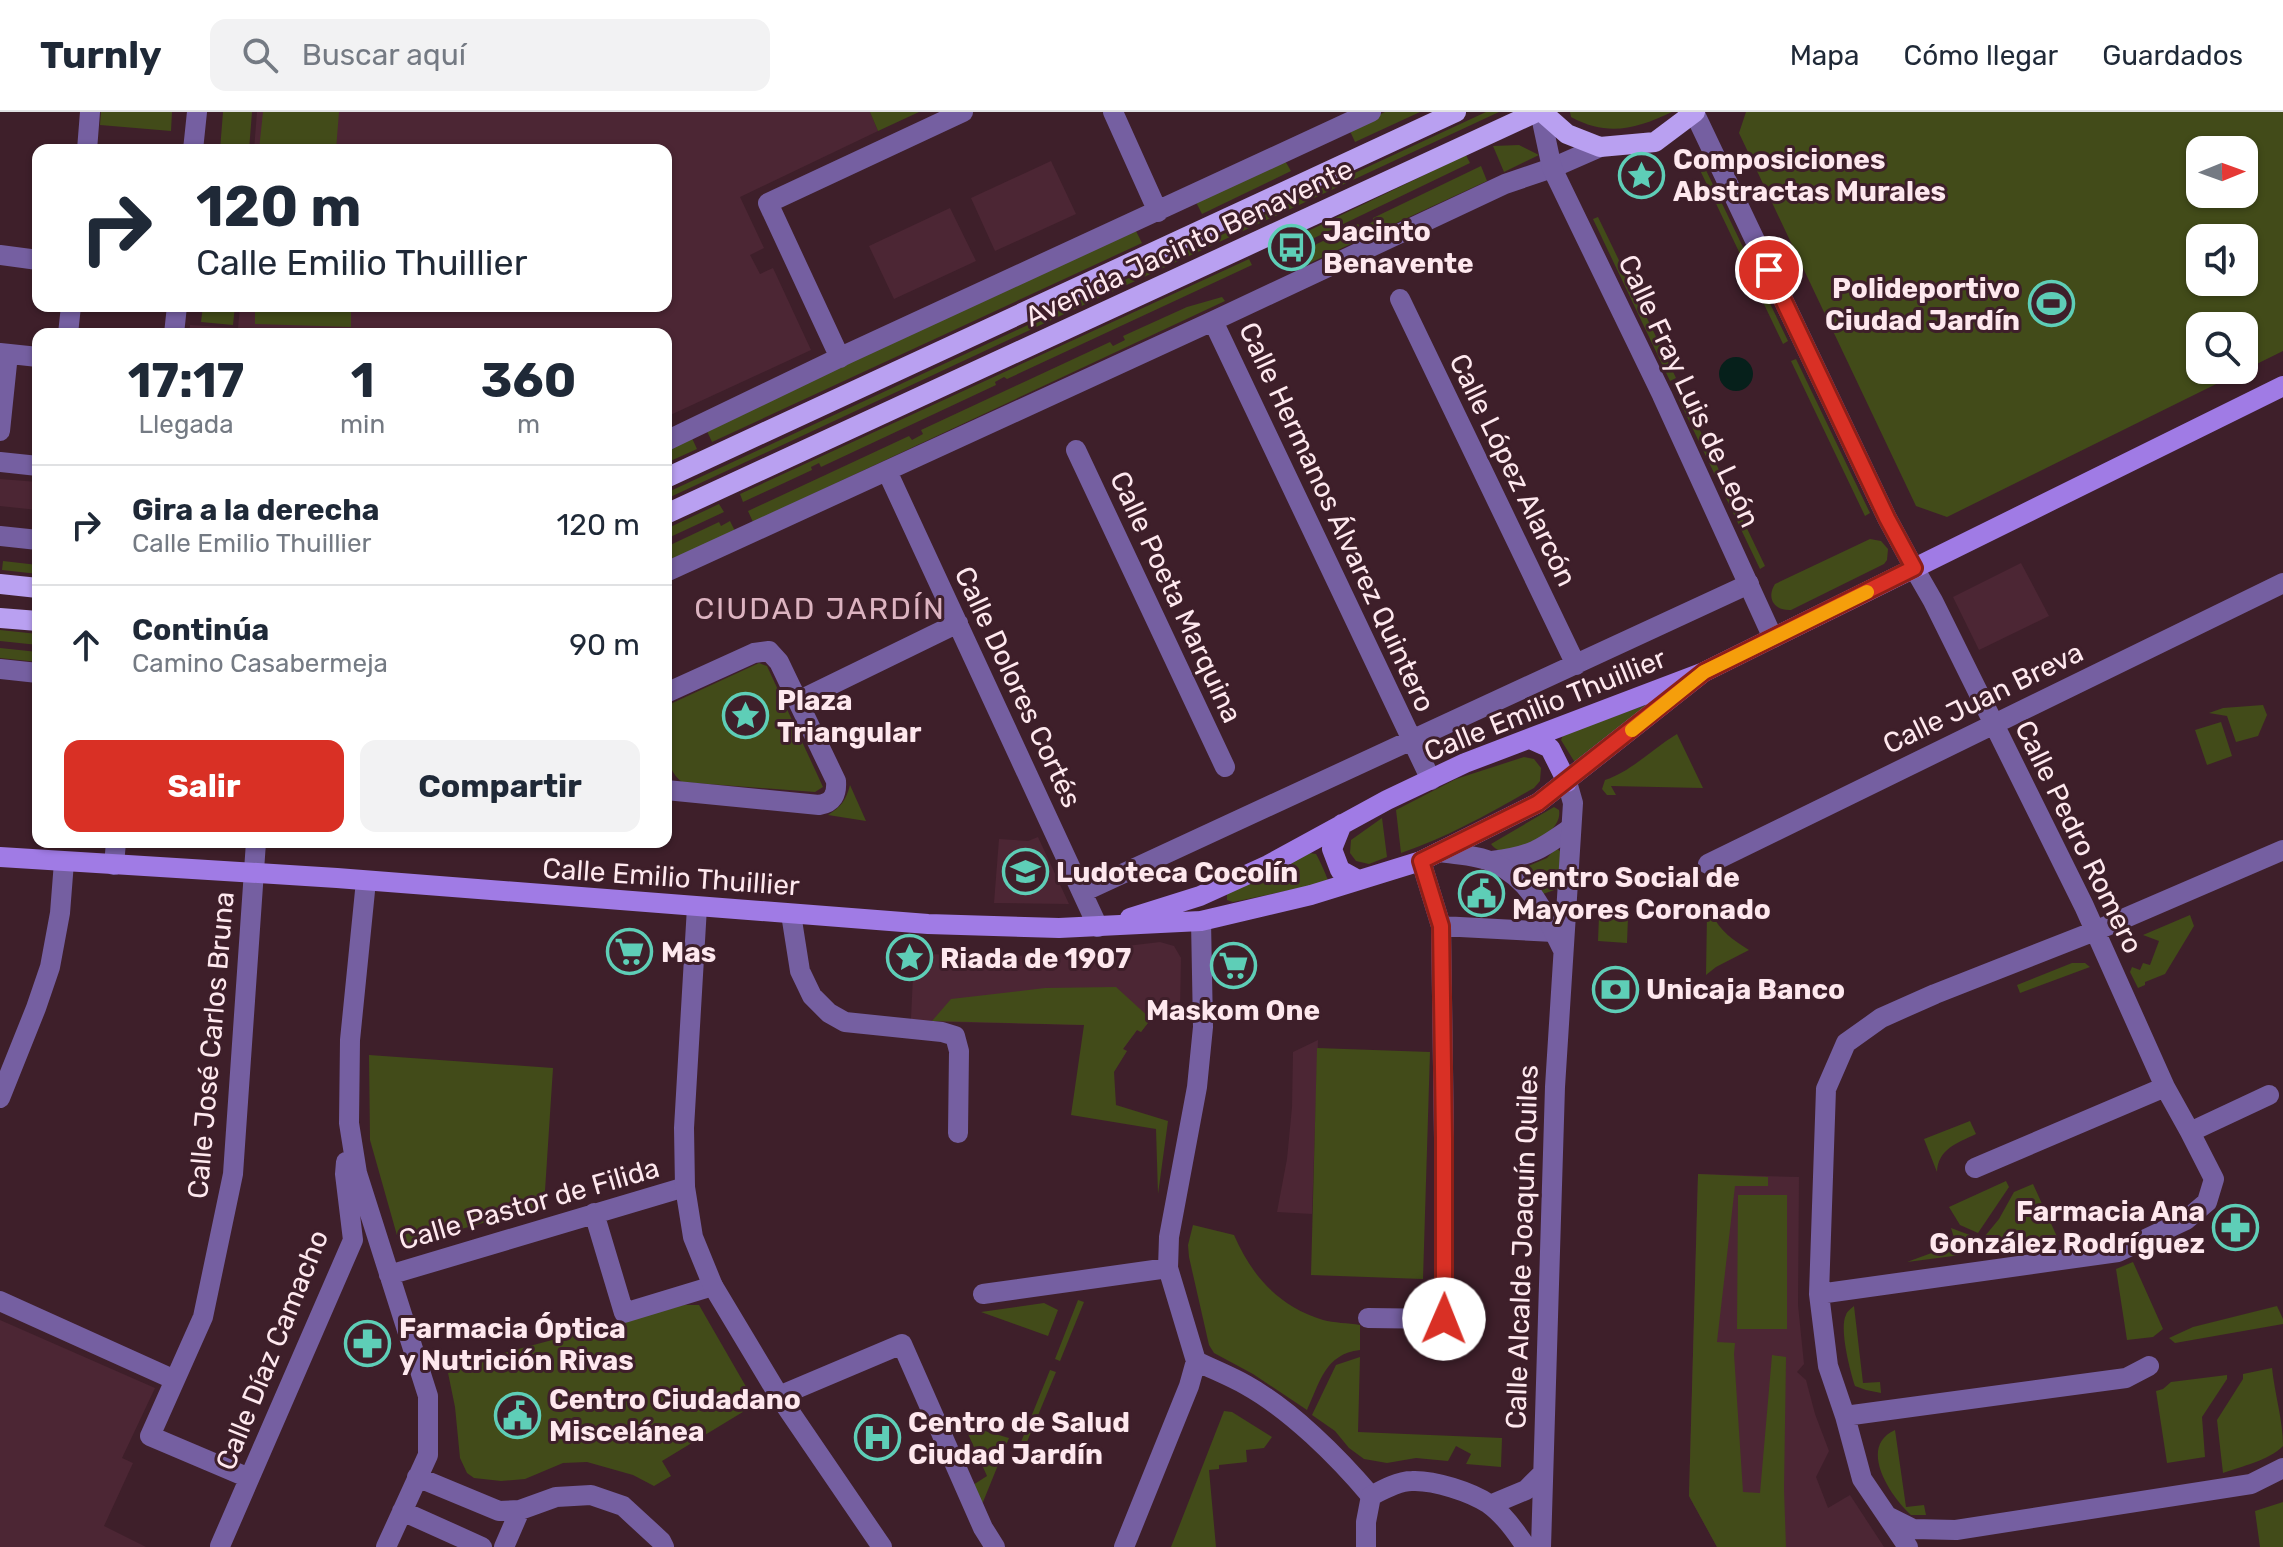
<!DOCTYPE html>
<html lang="es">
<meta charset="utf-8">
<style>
:root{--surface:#fff;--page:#f2f2f3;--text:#1f2937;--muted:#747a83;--line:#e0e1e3;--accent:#d93025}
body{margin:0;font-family:Rubik,sans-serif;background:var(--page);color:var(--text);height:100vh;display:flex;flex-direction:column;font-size:30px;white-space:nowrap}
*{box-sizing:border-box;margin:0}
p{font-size:26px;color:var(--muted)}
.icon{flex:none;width:44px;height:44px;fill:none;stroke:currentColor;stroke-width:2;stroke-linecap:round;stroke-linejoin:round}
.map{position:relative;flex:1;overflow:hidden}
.side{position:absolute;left:32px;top:216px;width:640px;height:520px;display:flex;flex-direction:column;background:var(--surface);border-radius:16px;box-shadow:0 2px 6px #0004}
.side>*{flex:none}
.guide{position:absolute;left:32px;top:32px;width:640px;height:168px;border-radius:16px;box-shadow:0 2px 6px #0004;background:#fff;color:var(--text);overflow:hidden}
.needle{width:52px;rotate:89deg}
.controls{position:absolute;left:2186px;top:24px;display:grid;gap:16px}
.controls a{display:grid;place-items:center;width:72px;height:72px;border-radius:16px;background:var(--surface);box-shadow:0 2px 6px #0004;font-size:40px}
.pin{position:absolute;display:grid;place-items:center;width:68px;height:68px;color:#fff;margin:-34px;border:4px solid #fff;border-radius:50%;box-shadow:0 2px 8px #0007}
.me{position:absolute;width:88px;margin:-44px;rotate:1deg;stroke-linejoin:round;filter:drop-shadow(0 0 6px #0008)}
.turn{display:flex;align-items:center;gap:28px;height:168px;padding:0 32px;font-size:36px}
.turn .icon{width:104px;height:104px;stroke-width:2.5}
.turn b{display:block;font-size:56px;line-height:68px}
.eta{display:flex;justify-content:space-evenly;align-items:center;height:136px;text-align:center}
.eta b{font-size:48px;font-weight:700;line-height:56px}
.action{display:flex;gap:16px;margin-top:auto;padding:16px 32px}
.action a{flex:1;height:92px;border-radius:16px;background:var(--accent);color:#fff;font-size:32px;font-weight:700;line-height:92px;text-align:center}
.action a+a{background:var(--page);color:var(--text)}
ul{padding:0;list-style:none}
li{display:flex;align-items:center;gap:24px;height:120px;padding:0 32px;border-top:2px solid var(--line)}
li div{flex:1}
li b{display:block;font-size:30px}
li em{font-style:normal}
header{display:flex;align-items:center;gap:48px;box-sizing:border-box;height:112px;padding:0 40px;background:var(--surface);border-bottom:2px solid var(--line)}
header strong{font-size:38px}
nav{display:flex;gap:44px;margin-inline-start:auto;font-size:28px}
.search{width:560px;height:72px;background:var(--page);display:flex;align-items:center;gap:20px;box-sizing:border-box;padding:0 28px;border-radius:16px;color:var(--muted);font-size:30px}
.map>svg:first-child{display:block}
.built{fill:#4c2634}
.green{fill:#424b19;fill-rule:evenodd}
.water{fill:#06201b}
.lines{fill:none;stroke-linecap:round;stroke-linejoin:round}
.minor{stroke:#755fa1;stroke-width:20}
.tertiary{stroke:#755fa1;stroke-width:20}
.secondary{stroke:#a07be5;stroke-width:20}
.primary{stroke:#b9a0f1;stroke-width:20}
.route-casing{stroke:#8d1f18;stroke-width:20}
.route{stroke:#d93025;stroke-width:14}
.slow{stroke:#f59e0b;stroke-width:14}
.labels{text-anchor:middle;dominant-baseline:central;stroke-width:6;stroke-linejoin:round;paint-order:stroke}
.poi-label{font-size:28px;font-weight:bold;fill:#fee8ee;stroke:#3e1f2a;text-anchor:start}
.street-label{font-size:28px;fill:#fee8ee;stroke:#3e1f2a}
.neighbourhood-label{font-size:30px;letter-spacing:2px;fill:#ddb4c1;stroke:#3e1f2a}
</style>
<header>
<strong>Turnly</strong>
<div class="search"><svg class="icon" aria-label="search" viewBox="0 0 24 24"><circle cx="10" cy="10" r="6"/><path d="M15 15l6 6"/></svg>Buscar aquí</div>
<nav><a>Mapa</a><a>Cómo llegar</a><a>Guardados</a></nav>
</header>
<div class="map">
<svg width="2283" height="1435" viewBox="0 0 2283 1435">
<rect width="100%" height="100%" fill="#3e1f2a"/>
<path class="built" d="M257,0H870L878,19L740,85L764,136L750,143L760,162L773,156L811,238L666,305V222H189L190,213L238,216L240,194H666V38H254Z
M1051,49L1076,102L995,139L971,86Z
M950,96L976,149L894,187L869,134Z
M0,367L38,370V398L0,394Z
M2021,451L2049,504L1979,538L1953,485Z
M1038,725L1069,792L994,791L999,727L1028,729Z
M1160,830L1174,834L1181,846L1180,900L1174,895L1169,900L1154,890L1147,901L1151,907L1141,920L1137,918L1123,937L1127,939L1119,951L1084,913L949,910L911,907L914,842L1044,844Z
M1318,928L1312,1102L1277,1100L1287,1047L1292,995L1293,940Z
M1698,1062L1799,1065L1798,1193L1804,1252L1797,1260L1806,1268L1815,1302L1829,1339L1816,1365L1828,1396L1850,1383L1884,1435H1717L1689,1384Z
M0,1208L155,1276L122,1346L133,1351L104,1414L146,1435H0Z"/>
<path class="green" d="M101,0H172L171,19L100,13Z
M223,0H252L249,38H220Z
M263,0H339L336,38H259Z
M870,0H919L878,19Z
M1385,0H1420L1355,30L1349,17Z
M1486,0H1499L666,387V381Z
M1570,0H1672C1636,17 1608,25 1571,5Z
M1746,0H2283V239L1947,405L1916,394L1739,21ZM2200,38H2244V82H2200ZM2200,126H2244V170H2200ZM2200,214H2244V258H2200Z
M1519,33L1539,43L1504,60L1493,34Z
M1466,43L1470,51L1310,128L1306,120Z
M1284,47L1291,59L1202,102L1196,90Z
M1481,54L1487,69L1299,156L1292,144L1358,112L1361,116L1374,109L1373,106Z
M1704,54L1788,229L1783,232L1699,56Z
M1598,105L1676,266L1670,269L1593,107Z
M1135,117L1142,131L712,330L706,317Z
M1249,147L1252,153L1007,267L1004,265L995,270L996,273L821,355L819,351L811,355L812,358L743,390L740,382Z
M1222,185L1225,189L753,410L748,399L909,324L912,328L923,322L921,318L1110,230L1113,234L1125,228L1123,224L1187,195Z
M203,194H235L233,213L201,210Z
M255,194H351V215L255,212Z
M1796,247L1870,401L1865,404L1791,249Z
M1684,285L1765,454L1760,457L1679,288Z
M691,324L697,337L666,351V335Z
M719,392L724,400L666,427V417Z
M730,409L735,419L666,451V435L719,410L721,414Z
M1870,427L1881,429L1888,437L1887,448L1884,452L1791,498C1774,499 1766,486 1775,472Z
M3,449L38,453V462L2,458Z
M0,518L38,522V533L0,529Z
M0,536L38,540V550L0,546Z
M759,551L767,554L823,675L815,680L682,670C660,653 666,619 666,594Z
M1651,591L1578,649H1574L1561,628L1563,623Z
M2263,593L2267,603L2258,624L2236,630L2227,604L2209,601L2223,596Z
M2221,610L2232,644L2207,653L2195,618Z
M1677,622L1703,676L1611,674L1616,683H1607L1602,677L1605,668C1632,659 1652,637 1677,622Z
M1524,645L1534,647L1541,656L1540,669L1534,676C1490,701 1448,725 1401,741L1396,698L1456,667Z
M850,673L866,709L828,703C841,695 846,688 850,673Z
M1554,695L1559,698C1563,719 1526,738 1508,740C1501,741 1495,737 1491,732Z
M1382,706L1387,745L1369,752L1356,749L1350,741L1351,728Z
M1556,736L1560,739V776L1543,782L1525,762L1524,759L1526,755L1547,746Z
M1309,741L1316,742C1318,745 1328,766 1328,769L1325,771L1233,790L1227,788V781Z
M1707,801L1712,802C1720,819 1733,828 1749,838L1716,855L1706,863Z
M2190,803L2194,814L2165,862L2145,870V873L2138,876L2130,860L2132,855L2140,858L2143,851L2150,853L2159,829L2143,823Z
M1599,804L1628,805L1627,831L1598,829Z
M2072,851H2085L2090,855L2020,881L2017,873Z
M1116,875L1151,907L1141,920L1137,918L1123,937L1127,939L1114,960L1116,993L1168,1009L1158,1082L1156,1017L1071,1003L1084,913L932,909L951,887L1045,876Z
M1317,936L1430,940L1423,1167L1311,1163Z
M369,943L553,956L544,1094L400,1134L370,1028Z
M1970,1009L1976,1022C1957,1031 1938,1037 1937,1060L1924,1027Z
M1698,1062L1768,1065V1074H1735L1717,1230L1735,1231L1734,1242L1743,1380L1760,1381L1772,1243L1786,1245L1784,1377L1786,1435H1717L1689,1384Z
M2006,1069L2009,1075L1978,1121L1960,1113L1949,1095Z
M2033,1072L2059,1129L1971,1141L1999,1107L2014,1080Z
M1738,1083H1787V1217H1737Z
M1193,1113L1234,1123C1252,1164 1278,1194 1323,1208C1334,1211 1348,1211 1360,1213V1238C1325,1242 1320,1270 1307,1298L1253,1262L1214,1241L1209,1233L1189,1145L1188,1133Z
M1951,1116L1975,1125L1961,1143L1907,1150L1956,1132Z
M2133,1150L2163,1217L2153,1225L2127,1228L2116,1157Z
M1078,1188L1084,1190L1060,1249L1055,1247Z
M1044,1191L1058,1198L1048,1224L981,1200Z
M684,1193H699L756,1292L662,1349L671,1364L654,1374L633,1363L587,1350L563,1351L525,1367L501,1369L474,1366L467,1361L460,1346L455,1295L447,1256Z
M1854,1194L1863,1271L1880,1270L1881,1281L1866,1278L1855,1274C1850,1259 1839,1216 1846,1203C1847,1199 1851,1197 1854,1194Z
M2277,1194L2283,1207V1212L2175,1231L2169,1226L2193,1215Z
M1360,1245L1358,1320L1502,1326L1501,1355L1466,1352L1471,1342L1456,1334L1448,1349L1416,1346L1387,1351L1364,1347L1349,1336L1335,1319L1312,1303L1336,1253Z
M2272,1256C2275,1284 2283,1308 2283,1334C2268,1349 2242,1354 2223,1361L2217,1308L2243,1267V1262Z
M1050,1258L1056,1260L1024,1337L1019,1335Z
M2227,1263V1267L2202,1305L2205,1345L2167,1351L2156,1279L2163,1277L2171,1270Z
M1224,1299L1232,1300L1272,1325L1264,1336L1246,1338L1247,1350L1219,1353V1357L1209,1358L1216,1435H1171Z
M964,1313L1009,1326L983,1390L981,1392L973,1373L987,1364Z
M1895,1318L1906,1395L1924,1393L1926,1403H1911C1891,1385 1857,1335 1895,1318Z
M2283,1390V1435H2260L2255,1399Z"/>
<path class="water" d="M1719 262a17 17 0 1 1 34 0a17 17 0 1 1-34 0Z"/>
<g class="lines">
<path class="minor" d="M1113,0L1158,100
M87,38L90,0
M193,38L197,0
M0,143L38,148
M1400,187L1576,553
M1213,209L1431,668
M68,222L71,194
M174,222L177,194
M0,241L38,245
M840,246L768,91L963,0
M0,319L8,242
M666,329L847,242L1371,0
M1076,338L1225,655
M0,350L38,354
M887,359L1098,815
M0,424L38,428
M666,460L1213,209L1505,72L1552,56L1600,35
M0,557L38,561
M666,581L754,541L769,539L779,550L836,669C837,682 833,691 819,693L666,678
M798,589L958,511
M1492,749C1531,744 1540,738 1571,716
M1708,752L2283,471
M114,753L116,730
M366,769L350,928L349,1011L357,1061L428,1284V1343L386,1435
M1083,780L1749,472
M791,802L800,859L812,884L829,901L845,910L942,920L955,924L959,939L958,1021
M1441,814L1554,820
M2190,1020L2269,983
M1975,1056L2165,975
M594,1101L624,1201L713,1174
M389,1163L685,1075
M983,1182L1168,1156
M1819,1182L2118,1140L2186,1108L2207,1090L2214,1067L2190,1020L2165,975L2084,794L1933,489L1914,456
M0,1189L175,1268
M1368,1206L1444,1207V1026L1441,814L1421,749
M1196,1249C1212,1257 1230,1264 1246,1273C1291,1298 1338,1345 1371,1384
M779,1284L902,1232L983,1416L995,1435
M1845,1304L2126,1266L2149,1254
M417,1365L499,1399L520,1398L556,1385L591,1383L623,1394L661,1429L664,1435
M249,1366L150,1324L203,1205L233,1062L256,730
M402,1399L482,1435
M1889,1405L1913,1417L1956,1418L2251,1372L2283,1356
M220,1434L353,1128L345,1062L346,1050
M504,1435L520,1398
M1124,1435L1189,1274L1196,1249L1168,1156L1169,1125L1197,975L1203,915L1201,809
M1908,1435L1862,1367L1845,1304L1828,1254L1819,1182L1826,977L1846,931L1881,906L1935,882L2095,819L2283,738"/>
<path class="tertiary" d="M1540,0L1552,56L1662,283L1773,526
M1694,0L1887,406L1914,456
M1439,740C1456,743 1479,743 1494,751C1531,768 1545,802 1562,836
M697,795L684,1016L685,1075L693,1125L713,1174L779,1284L882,1435
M0,986L36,896L50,855L60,801L64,750
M1490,1393L1526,1378L1542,1362
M1366,1435V1410L1371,1384C1382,1378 1398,1369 1412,1369C1434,1368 1471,1380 1489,1392C1503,1402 1517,1421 1526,1435
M1541,1435L1555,975L1573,691L1567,670"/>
<path class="secondary" d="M1530,627L1550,636L1567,670
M1342,712L1332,737L1340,758L1358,768
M0,745L337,766L928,812L1059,816L1201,809L1311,783L1421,749L1538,691L1704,560
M1130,806L1200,784L1268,753L1387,688L1465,651L1704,560L2283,274"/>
<path class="primary" d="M1542,0L1567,22L1600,35L1655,30L1695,0
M666,366L1456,0
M666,402L1537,0
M0,472L38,476
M0,506L38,509"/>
</g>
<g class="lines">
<defs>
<path id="route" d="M1444,1207V1026L1441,814L1421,749L1538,691L1704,560L1914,456L1887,406L1769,158"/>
</defs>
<use href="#route" class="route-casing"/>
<use href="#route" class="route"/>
<path class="slow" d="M1632,618L1704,560L1867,480"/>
</g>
<defs>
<symbol id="sight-ring" viewBox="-11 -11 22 22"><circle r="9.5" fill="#3e1f2a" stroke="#5eceb7" stroke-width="1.5"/><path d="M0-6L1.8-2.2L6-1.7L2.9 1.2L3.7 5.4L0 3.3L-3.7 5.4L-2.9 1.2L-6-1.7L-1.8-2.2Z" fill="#5eceb7"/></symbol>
<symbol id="bus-ring" viewBox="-11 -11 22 22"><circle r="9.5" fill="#3e1f2a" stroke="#5eceb7" stroke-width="1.5"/><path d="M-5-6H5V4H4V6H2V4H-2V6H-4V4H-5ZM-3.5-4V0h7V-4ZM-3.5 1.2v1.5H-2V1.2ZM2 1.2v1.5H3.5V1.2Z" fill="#5eceb7"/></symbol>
<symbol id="stadium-ring" viewBox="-11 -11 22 22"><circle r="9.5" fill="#3e1f2a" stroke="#5eceb7" stroke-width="1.5"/><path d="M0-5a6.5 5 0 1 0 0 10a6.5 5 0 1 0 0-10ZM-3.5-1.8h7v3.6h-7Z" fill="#5eceb7"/></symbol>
<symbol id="school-ring" viewBox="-11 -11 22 22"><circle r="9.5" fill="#3e1f2a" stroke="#5eceb7" stroke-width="1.5"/><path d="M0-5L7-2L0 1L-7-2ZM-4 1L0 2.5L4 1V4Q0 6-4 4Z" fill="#5eceb7"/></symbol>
<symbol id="civic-ring" viewBox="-11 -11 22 22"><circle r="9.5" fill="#3e1f2a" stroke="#5eceb7" stroke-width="1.5"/><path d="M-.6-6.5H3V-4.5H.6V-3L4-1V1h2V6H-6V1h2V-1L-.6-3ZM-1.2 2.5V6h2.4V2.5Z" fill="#5eceb7"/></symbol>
<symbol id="supermarket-ring" viewBox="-11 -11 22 22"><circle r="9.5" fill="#3e1f2a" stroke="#5eceb7" stroke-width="1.5"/><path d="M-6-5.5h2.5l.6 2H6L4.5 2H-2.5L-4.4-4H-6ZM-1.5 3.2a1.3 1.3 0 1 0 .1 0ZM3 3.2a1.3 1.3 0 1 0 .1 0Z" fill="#5eceb7"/></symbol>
<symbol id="bank-ring" viewBox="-11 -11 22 22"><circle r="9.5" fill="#3e1f2a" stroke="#5eceb7" stroke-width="1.5"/><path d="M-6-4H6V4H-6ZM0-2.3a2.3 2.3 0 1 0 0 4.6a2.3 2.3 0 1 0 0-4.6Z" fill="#5eceb7"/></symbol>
<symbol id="pharmacy-ring" viewBox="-11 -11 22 22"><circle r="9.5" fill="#3e1f2a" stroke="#5eceb7" stroke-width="1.5"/><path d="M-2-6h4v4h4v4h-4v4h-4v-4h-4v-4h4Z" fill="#5eceb7"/></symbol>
<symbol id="hospital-ring" viewBox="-11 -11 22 22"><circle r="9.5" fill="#3e1f2a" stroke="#5eceb7" stroke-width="1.5"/><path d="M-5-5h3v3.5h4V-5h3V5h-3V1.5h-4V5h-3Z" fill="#5eceb7"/></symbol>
</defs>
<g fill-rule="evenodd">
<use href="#sight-ring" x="1616" y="38" width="51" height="51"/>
<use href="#bus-ring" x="1266" y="110" width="51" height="51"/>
<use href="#stadium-ring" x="2026" y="166" width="51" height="51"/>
<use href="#sight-ring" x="720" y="578" width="51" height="51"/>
<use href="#school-ring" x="1000" y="734" width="51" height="51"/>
<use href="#civic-ring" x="1456" y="756" width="51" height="51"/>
<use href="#supermarket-ring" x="604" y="814" width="51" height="51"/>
<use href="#sight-ring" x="884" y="820" width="51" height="51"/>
<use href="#supermarket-ring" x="1208" y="828" width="51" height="51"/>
<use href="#bank-ring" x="1590" y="852" width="51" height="51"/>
<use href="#pharmacy-ring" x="2210" y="1090" width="51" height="51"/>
<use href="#pharmacy-ring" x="342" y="1206" width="51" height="51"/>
<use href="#civic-ring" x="492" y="1278" width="51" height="51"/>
<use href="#hospital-ring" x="852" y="1300" width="51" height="51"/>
</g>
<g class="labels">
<g class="poi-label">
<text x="1673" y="47">Composiciones<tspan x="1673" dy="32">Abstractas Murales</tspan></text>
<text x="1323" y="119">Jacinto<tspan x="1323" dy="32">Benavente</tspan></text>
<text x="2020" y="176" text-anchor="end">Polideportivo<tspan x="2020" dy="32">Ciudad Jardín</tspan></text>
<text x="777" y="588">Plaza<tspan x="777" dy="32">Triangular</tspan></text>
<text x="1056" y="760">Ludoteca Cocolín</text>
<text x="1512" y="765">Centro Social de<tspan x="1512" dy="32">Mayores Coronado</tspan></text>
<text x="661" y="840">Mas</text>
<text x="940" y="846">Riada de 1907</text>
<text x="1646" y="877">Unicaja Banco</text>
<text x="1233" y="898" text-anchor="middle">Maskom One</text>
<text x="2205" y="1099" text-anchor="end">Farmacia Ana<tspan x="2205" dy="32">González Rodríguez</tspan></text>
<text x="399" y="1216">Farmacia Óptica<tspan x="399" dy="32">y Nutrición Rivas</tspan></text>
<text x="549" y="1287">Centro Ciudadano<tspan x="549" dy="32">Miscelánea</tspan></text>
<text x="908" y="1310">Centro de Salud<tspan x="908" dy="32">Ciudad Jardín</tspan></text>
</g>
<g class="street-label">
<text transform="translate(1189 131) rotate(-25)">Avenida Jacinto Benavente</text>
<text transform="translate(1689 279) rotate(65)">Calle Fray Luis de León</text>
<text transform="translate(1513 358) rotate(64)">Calle López Alarcón</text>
<text transform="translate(1337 405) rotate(65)">Calle Hermanos Álvarez Quintero</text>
<text transform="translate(1176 485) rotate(65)">Calle Poeta Marquina</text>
<text transform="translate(1018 575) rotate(65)">Calle Dolores Cortés</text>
<text transform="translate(1983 586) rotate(-26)">Calle Juan Breva</text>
<text transform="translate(1545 593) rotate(-22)">Calle Emilio Thuillier</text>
<text transform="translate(2079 725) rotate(64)">Calle Pedro Romero</text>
<text transform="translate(671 765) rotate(4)">Calle Emilio Thuillier</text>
<text transform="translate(211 933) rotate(-85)">Calle José Carlos Bruna</text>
<text transform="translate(529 1092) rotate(-16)">Calle Pastor de Filida</text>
<text transform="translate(1522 1135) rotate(-88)">Calle Alcalde Joaquín Quiles</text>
<text transform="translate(272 1238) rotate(-68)">Calle Díaz Camacho</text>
</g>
<g class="neighbourhood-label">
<text x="820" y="497">CIUDAD JARDÍN</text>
</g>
</g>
</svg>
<div class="controls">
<a><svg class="needle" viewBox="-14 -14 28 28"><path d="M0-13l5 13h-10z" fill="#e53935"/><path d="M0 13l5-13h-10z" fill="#747a83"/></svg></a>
<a><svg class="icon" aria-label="sound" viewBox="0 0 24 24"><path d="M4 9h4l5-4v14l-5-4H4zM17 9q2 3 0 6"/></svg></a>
<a><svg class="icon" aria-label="search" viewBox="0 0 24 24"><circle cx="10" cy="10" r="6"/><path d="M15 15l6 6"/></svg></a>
</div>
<div class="pin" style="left:1769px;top:158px;background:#d93025"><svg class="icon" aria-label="arrive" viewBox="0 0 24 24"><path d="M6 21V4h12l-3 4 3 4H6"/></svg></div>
<svg class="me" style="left:1444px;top:1207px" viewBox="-20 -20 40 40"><circle r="19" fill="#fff"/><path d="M0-13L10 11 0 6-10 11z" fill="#d93025"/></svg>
<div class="guide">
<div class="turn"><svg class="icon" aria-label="right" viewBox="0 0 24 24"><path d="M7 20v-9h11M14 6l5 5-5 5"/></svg><div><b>120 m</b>Calle Emilio Thuillier</div></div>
</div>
<section class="side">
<div class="eta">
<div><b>17:17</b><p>Llegada</p></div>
<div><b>1</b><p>min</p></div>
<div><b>360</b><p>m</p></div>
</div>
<ul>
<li><svg class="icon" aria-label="right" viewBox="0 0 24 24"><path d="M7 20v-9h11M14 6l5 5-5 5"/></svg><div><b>Gira a la derecha</b><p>Calle Emilio Thuillier</p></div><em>120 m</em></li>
<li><svg class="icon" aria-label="ahead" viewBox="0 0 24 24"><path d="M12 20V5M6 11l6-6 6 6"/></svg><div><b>Continúa</b><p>Camino Casabermeja</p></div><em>90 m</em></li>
</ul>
<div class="action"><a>Salir</a><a>Compartir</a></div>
</section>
</div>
